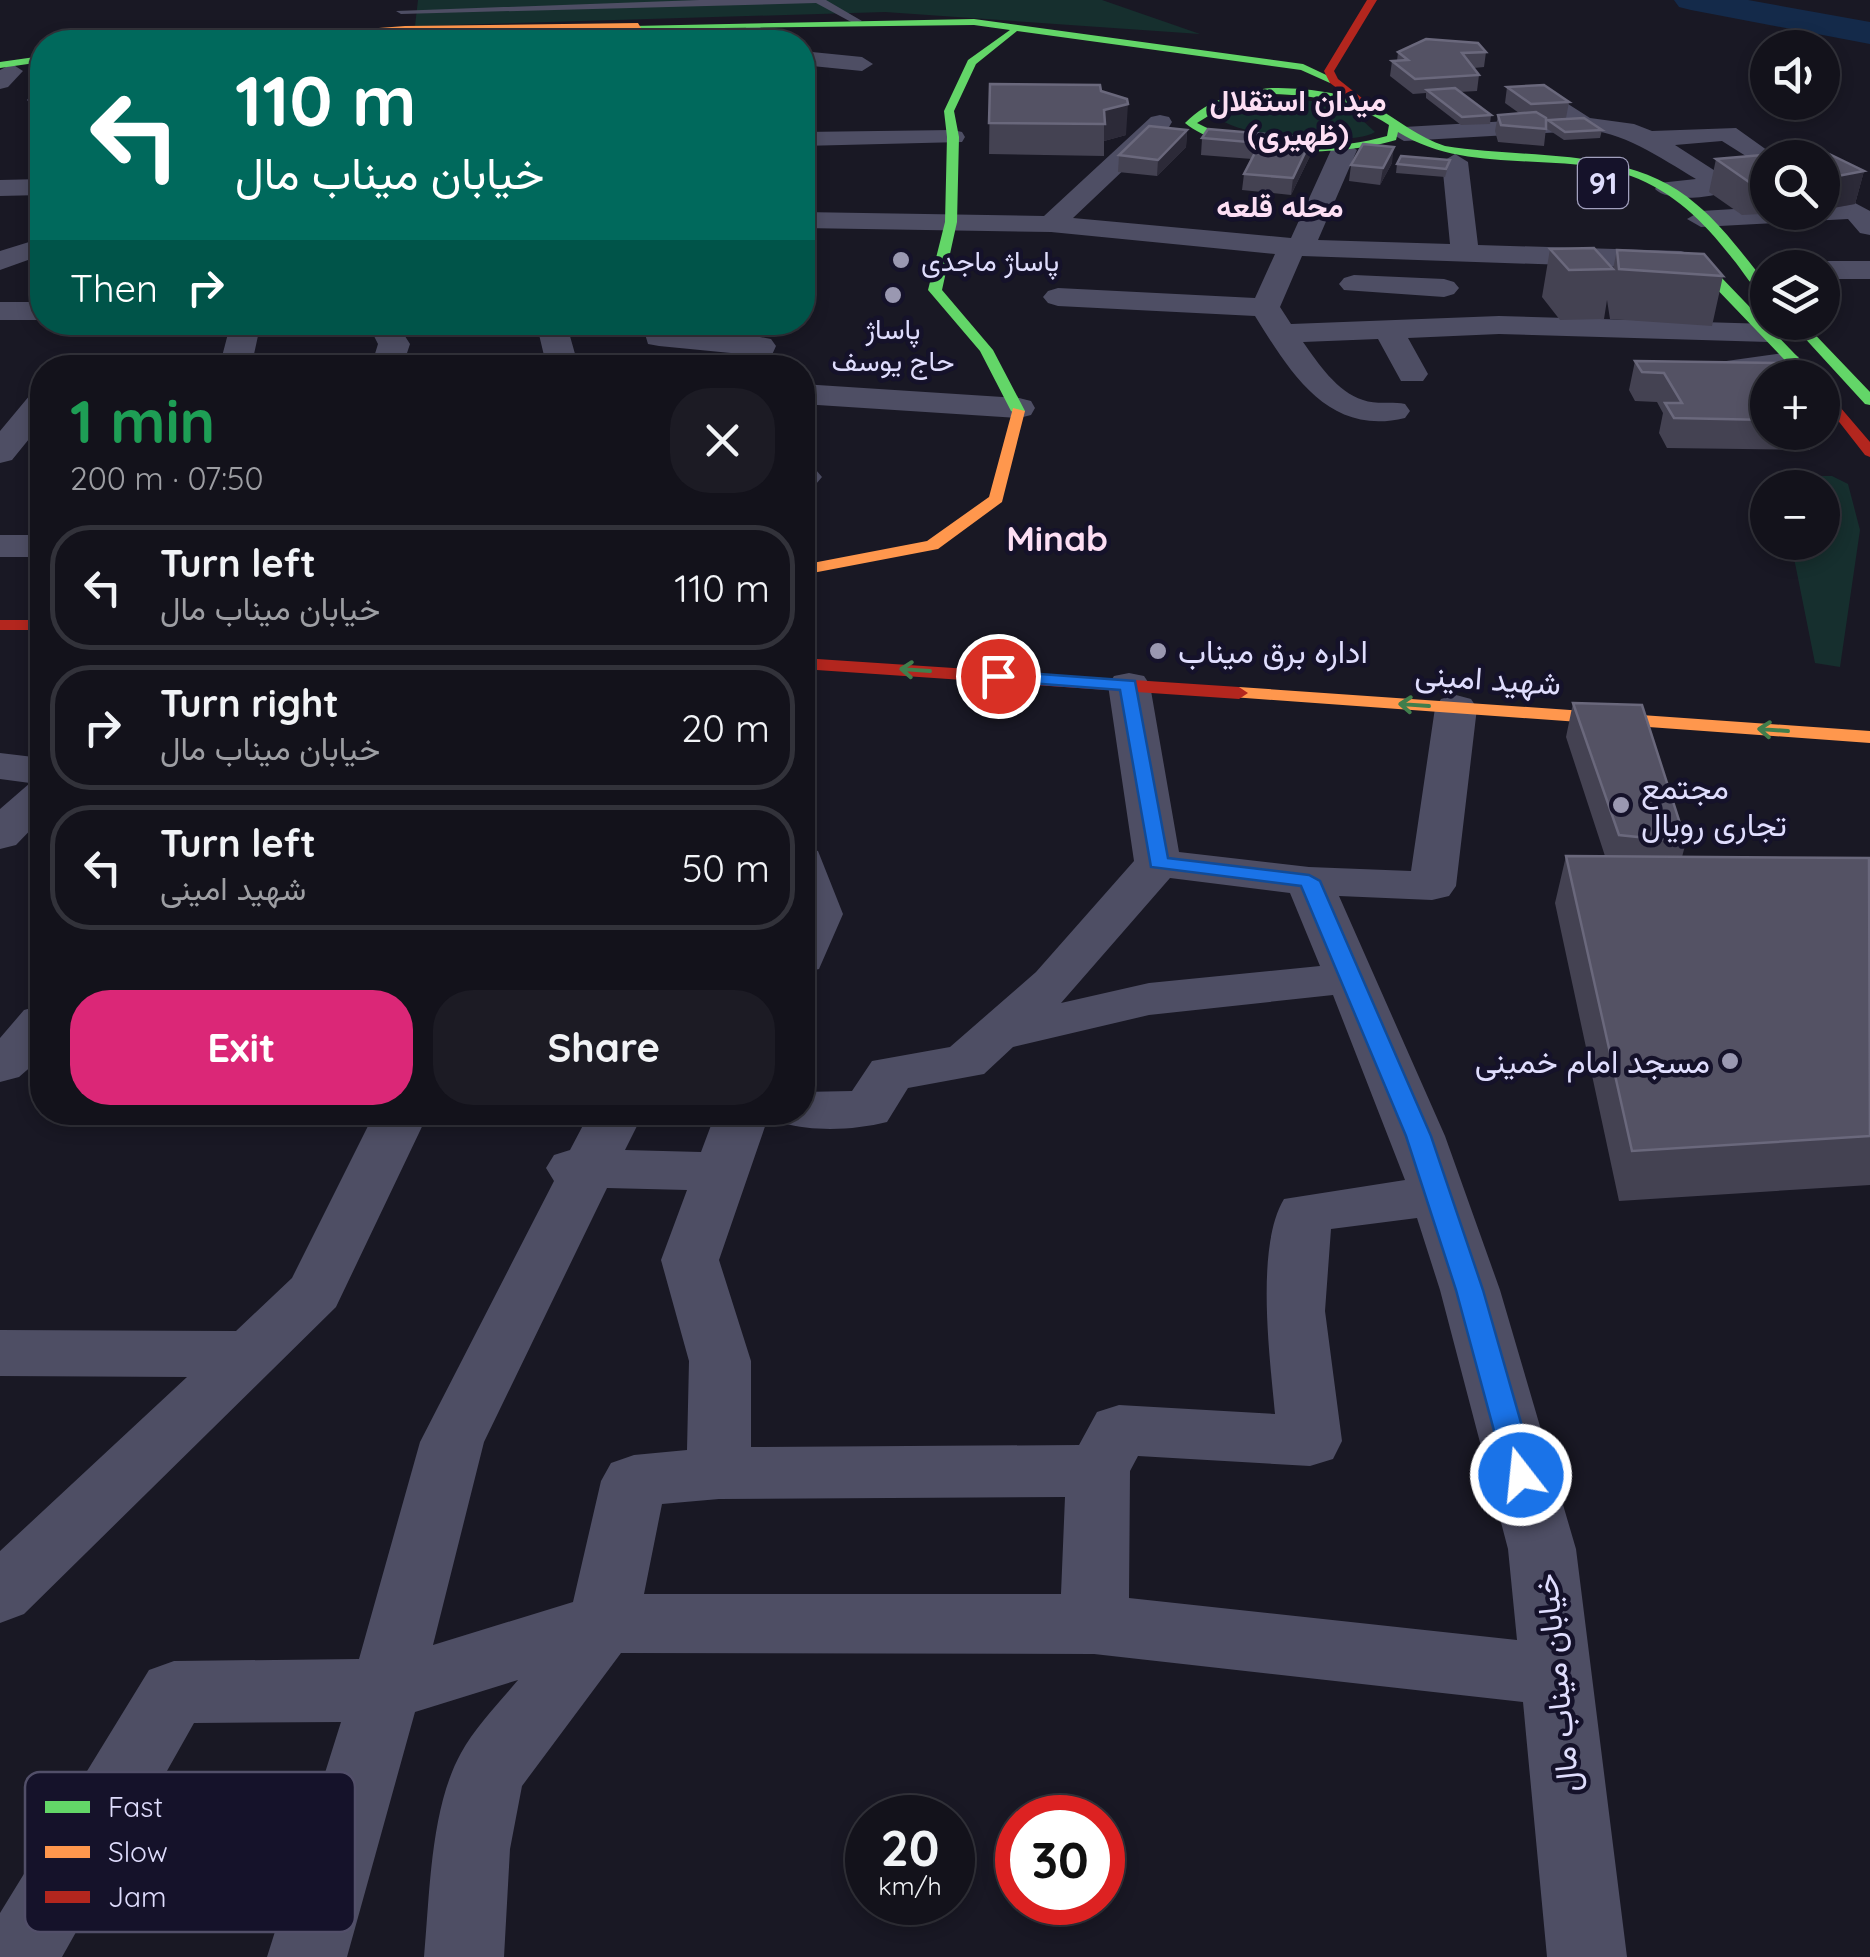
<!DOCTYPE html>
<meta charset="utf-8">
<style>
:root{--surface:#13121b;--page:#1c1b24;--text:#f1f3f6;--muted:#9d9ea3;--line:#32323a;--accent:#db2777}
body{margin:0;font-family:Quicksand,Vazirmatn,sans-serif;background:var(--page);color:var(--text);height:100vh;display:flex;flex-direction:column;font-size:38px;white-space:nowrap}
*{box-sizing:border-box;margin:0}
p{font-size:32px;color:var(--muted)}
.icon{flex:none;width:55px;height:55px;fill:none;stroke:currentColor;stroke-width:2;stroke-linecap:round;stroke-linejoin:round}
.map{position:relative;flex:1;overflow:hidden}
.details{position:absolute;left:30px;top:355px;width:785px;height:770px;display:flex;flex-direction:column;background:var(--surface);border-radius:40px;box-shadow:0 5px 15px #0003,0 0 0 2px var(--line)}
.details>*{flex:none}
.top-card{position:absolute;left:30px;top:30px;width:785px;height:305px;border-radius:40px;box-shadow:0 5px 15px #0003,0 0 0 2px var(--line);background:#00695c;color:#fff;overflow:hidden}
.fabs{position:absolute;left:1750px;top:30px;display:grid;gap:20px}
.fabs a{display:grid;place-items:center;width:90px;height:90px;border-radius:50%;background:var(--surface);box-shadow:0 5px 15px #0003,0 0 0 2px var(--line);font-size:50px}
.speed{position:absolute;left:845px;top:1795px;display:flex;gap:20px;font-size:50px;font-weight:700;text-align:center}
.speed>*{display:grid;place-content:center;width:130px;height:130px;border-radius:50%;background:var(--surface);box-shadow:0 5px 15px #0003,0 0 0 2px var(--line);line-height:1}
.speed small{font-size:25px;font-weight:400}
.speed .limit{border:15px solid #d22;background:#fff;color:#111}
.pin{position:absolute;display:grid;place-items:center;width:85px;height:85px;color:#fff;margin:-42px;border:5px solid #fff;border-radius:50%;box-shadow:0 2px 10px #0007}
.me{position:absolute;width:110px;margin:-55px;rotate:344deg;stroke-linejoin:round;filter:drop-shadow(0 0 8px #0008)}
.turn{display:flex;align-items:center;gap:35px;height:210px;padding:0 40px;font-size:45px}
.turn .icon{width:130px;height:130px;stroke-width:2.5}
.turn b{display:block;font-size:70px;line-height:85px}
.then{display:flex;align-items:center;height:95px;padding:0 40px;background:#0003;gap:20px;font-size:38px}
.round{display:grid;place-items:center;flex:none;width:105px;height:105px;border-radius:40px;background:var(--page)}
.summary{display:flex;align-items:center;justify-content:space-between;height:170px;padding:0 40px}
h1{font-size:60px;font-weight:800;line-height:75px;color:#1e9e55}
.cta{display:flex;gap:20px;margin-top:auto;padding:20px 40px}
.cta a{flex:1;height:115px;border-radius:40px;background:var(--accent);color:#fff;font-size:40px;font-weight:800;line-height:115px;text-align:center}
.cta a+a{background:var(--page);color:var(--text)}
ul{padding:0;list-style:none}
li{display:flex;align-items:center;gap:30px;height:125px;margin:0 20px 15px;padding:0 20px;border:5px solid var(--line);border-radius:40px}
li div{flex:1}
li b{display:block;font-size:38px}
li em{font-style:normal}
.map>svg:first-child{display:block}
.green{fill:#162f2e}
.lines{fill:none;stroke-linecap:round;stroke-linejoin:round}
.river{fill:#142a4a;fill-rule:evenodd}
.lane{fill:#4e4e64;fill-rule:evenodd}
.street{fill:#4e4e64;fill-rule:evenodd}
.fast{fill:#63d668;fill-rule:evenodd}
.slow{fill:#ff974d;fill-rule:evenodd}
.jam{fill:#b3261e;fill-rule:evenodd}
.wall{fill:#444252}
.shaded-wall{fill:#2c2a38}
.building{fill:#545264;stroke:#6a687c;stroke-width:2.5}
.oneway{stroke:#407e4c}
.route{fill:#1a73e8;stroke:#114b97;stroke-width:2.5}
.poi-dot{fill:#9a98b1;stroke:#15122a;stroke-width:4}
.labels{text-anchor:middle;dominant-baseline:central;stroke-width:9;stroke-linejoin:round;paint-order:stroke}
.far-poi-label{font-size:28px;fill:#dfddfd;stroke:#15122a;text-anchor:start}
.far-neighbourhood-label{font-size:30px;font-weight:bold;fill:#fddff4;stroke:#15122a}
.shield{fill:#15122a;stroke:#a2a0be;stroke-width:2.5}
.shield-label{font-size:30px;font-weight:bold;fill:#dfddfd}
.poi-label{font-size:32px;fill:#dfddfd;stroke:#15122a;text-anchor:start}
.street-label{font-size:32px;fill:#dfddfd;stroke:#15122a}
.far-district-label{font-size:35px;font-weight:bold;fill:#fddff4;stroke:#15122a}
.key{fill:#15122a;stroke:#524f69;stroke-width:2.5}
.key-label{font-size:28px;fill:#dfddfd}
</style>
<div class="map">
<svg width="1870" height="1957" viewBox="0 0 1870 1957">
<rect width="100%" height="100%" fill="#191824"/>
<path class="green" d="M418,0H1102L1200,34L885,12L415,26Z
M1266,97L1345,104L1375,132C1353,147 1234,137 1218,117L1228,108Z
M1778,476H1832L1848,484L1860,530L1840,667L1815,663L1791,543L1822,542V488L1780,487Z"/>
<g class="lines">
<path class="river" d="M1674,0H1748L1870,22V44L1691,10L1679,7Z"/>
<path class="lane" d="M699,0H826L862,21L853,23L816,3L401,14L396,11Z
M1791,352L1799,357L1797,360L1712,373L1704,368L1712,363Z"/>
<path class="street" d="M755,24L766,31L758,42H736L747,26Z
M802,51L862,57L873,64L862,71L802,65Z
M12,64L23,71L8,87L0,89V70Z
M42,89V107L31,105L27,100L34,91Z
M1554,95L1590,118L1634,124L1652,131L1736,128L1778,158H1768V170L1722,141L1675,145L1737,185C1724,199 1668,203 1655,189L1659,183L1696,179C1655,155 1609,121 1562,132L1404,141L1392,134L1404,127L1560,118L1542,102Z
M1160,115L1169,117L1172,122L1169,127L1073,218L1291,238L1331,150L1344,142L1357,150L1318,240L1450,244L1442,162L1455,154L1468,162L1478,245L1681,251L1691,254L1695,260L1691,266L1681,269L1302,256L1280,307L1291,324L1499,316L1769,324L1780,326L1784,333L1780,340L1769,342L1499,334L1408,338L1428,374L1423,381H1401L1378,339L1303,342C1318,363 1337,392 1363,400C1376,405 1391,401 1405,404L1410,411L1405,418C1328,437 1290,372 1255,316L1058,306L1048,303L1043,297L1048,291L1058,288L1255,298L1275,254L1051,232L802,228V212L1044,216L1151,117Z
M953,130L962,132L965,137L962,142L802,146V132Z
M42,179V195L0,196V180Z
M1855,203L1870,211V235L1860,233L1848,219L1701,227L1687,219L1701,211L1768,207V212H1822V205Z
M42,238V255L0,270V251Z
M1822,261H1870V279H1822V268H1809Z
M1354,275L1444,279L1454,282L1459,288L1454,294L1444,297L1344,290L1339,284L1344,278Z
M0,302H42V320H0Z
M231,322H261L251,368H219Z
M345,322H396L410,344L402,368H312L317,361L374,357L378,344L373,334L349,328Z
M536,322H566L579,368H547Z
M581,322H682L679,330L760,337L771,339L776,346L766,368H734L741,354L659,346L648,344L645,334L585,328Z
M802,384L1019,398L1031,401L1035,408L1031,415L1019,418L802,404Z
M42,392V423L12,460L0,463V431L30,395Z
M802,466L816,470L822,477L816,484L802,488Z
M0,535H42V557H0Z
M1129,673L1144,676L1150,685L1179,852L1309,867L1411,871L1435,708L1441,699L1456,695L1471,699L1477,708L1456,886L1449,896L1432,900L1339,896L1445,1136L1500,1290L1576,1549L1627,1957H1547L1523,1702L1094,1654L621,1653L522,1786L510,1849L504,1957H424C430,1894 430,1809 461,1753C475,1727 499,1703 518,1680L415,1712L347,1957H267L341,1722L194,1723L62,1957H0V1913L149,1670L174,1661L359,1659L420,1442L554,1181L546,1168L554,1155L570,1150L590,1112H644L625,1150L701,1152L716,1112H770L719,1260L751,1361V1447L1079,1445L1097,1412L1119,1405L1275,1414C1270,1358 1255,1247 1284,1199L1405,1180L1333,995L1149,1015L1013,1047L984,1074L908,1088L887,1122C855,1130 815,1132 783,1123L777,1112H802V1092L852,1091L872,1061L950,1047L1036,972L1134,861L1108,685L1114,676ZM1170,878L1290,893L1320,966L1149,983L1061,1003ZM607,1188L687,1190L661,1260L689,1361L687,1450L634,1455L611,1463L601,1481L573,1602L433,1645L484,1442ZM1417,1218L1440,1290L1508,1549L1517,1640L1129,1598L1130,1471L1138,1456L1310,1466L1333,1459L1342,1441L1325,1311L1331,1229ZM1065,1497L1061,1594H644L662,1504L719,1499Z
M0,753L42,758V818L16,845L0,849V809L30,783L0,779Z
M802,847L818,851L843,914L819,969L802,973Z
M42,1005V1057L19,1077L0,1082V1038L24,1010Z
M375,1112H429L336,1307L24,1614L0,1623V1551L187,1377L0,1376V1330L236,1331L292,1278Z"/>
<path class="fast" d="M974,19L1303,64L1339,81L1330,83L1301,70L1017,31L976,64L954,111L959,137L957,222L942,290L993,350L1025,411L1018,415L1011,411L980,351L928,290L945,222L947,137L944,111L968,60L1010,30L974,25L638,29L633,26Z
M42,56V62L0,68V62Z
M1272,88C1307,88 1343,92 1375,107C1399,120 1419,138 1445,146C1529,160 1628,145 1696,204C1724,227 1745,258 1768,285V298C1753,290 1743,271 1732,258C1705,223 1674,192 1631,176C1556,150 1468,176 1398,132L1396,140C1342,156 1230,160 1185,123C1209,99 1239,91 1272,88ZM1272,94C1315,95 1353,102 1389,125L1387,136C1332,152 1248,151 1197,123L1231,102Z
M1709,275H1719L1818,378H1802L1709,281Z
M1790,322H1803L1870,392V405L1865,404Z"/>
<path class="slow" d="M638,23L641,28L405,32L196,42L405,26Z
M1013,408L1025,411L1002,502L938,549L802,575V565L927,541L989,497Z
M1239,687L1870,731V743L1232,697V689Z"/>
<path class="jam" d="M1367,0H1377L1334,71L1338,79L1372,106L1368,111L1330,83L1324,71Z
M1822,386L1870,442V457L1865,455L1822,400Z
M0,620H42V630H0Z
M802,658L1239,687L1248,693L1239,699L802,669Z"/>
</g>
<path class="wall" d="M1398,52H1486L1484,67L1474,68L1479,75L1477,91L1459,92L1491,115L1490,124L1461,125L1426,98V93L1413,94L1390,76L1392,61H1397Z
M990,84L1101,91L1126,135L1104,141V156L989,154Z
M1507,87L1569,102L1566,118L1546,119V127L1548,120L1602,130L1600,138L1564,140L1546,128L1544,146L1498,142L1495,131L1498,115L1519,113L1505,103Z
M1187,130L1186,147L1157,176L1118,172L1119,155Z
M1202,138H1312L1311,154L1291,195L1242,190L1244,174L1252,159L1201,155Z
M1821,150L1864,171L1855,204L1822,210V158H1768V212H1797L1742,215L1709,192L1716,159Z
M1450,160L1445,177L1396,173L1397,164Z
M1392,163L1380,185L1349,181L1351,165Z
M1550,249L1613,269L1617,250L1723,276L1712,326L1610,319L1607,300L1604,319L1560,320L1542,297Z
M1635,361L1768,378V432H1815L1810,450L1667,448L1659,433L1663,413L1657,402L1635,401L1629,390Z
M1573,703L1686,842L1682,857L1870,860V1185L1619,1201L1555,903L1566,856H1605L1566,737Z"/>
<path class="shaded-wall" d="M1128,104L1126,135L1104,141V110Z
M1187,130L1186,147L1157,176L1158,160Z
M1312,138L1311,154L1291,195L1293,178Z
M1394,147L1392,163L1380,185L1383,168Z
M1864,171L1855,204L1822,210L1823,179Z"/>
<path class="building" d="M1426,39L1478,43L1486,52L1462,53L1479,75L1415,79L1392,61L1408,60L1398,52Z
M990,84L1100,85L1101,91L1127,99L1128,104L1104,110L1105,124L989,123Z
M1544,85L1569,102L1531,104L1507,87Z
M1455,88L1491,115L1462,117L1427,90Z
M1536,112L1546,118V129L1501,125L1498,115Z
M1584,118L1602,130L1565,132L1548,120Z
M1149,126L1187,130L1158,160L1119,155Z
M1208,129L1312,138L1293,178L1244,174L1260,143L1202,138Z
M1363,144L1394,147L1383,168L1351,165Z
M1821,150L1864,171L1822,179V158H1768V181L1749,182L1716,159Z
M1401,156L1450,160L1446,169L1397,164Z
M1594,248L1613,269L1569,270L1550,249Z
M1617,250L1704,254L1723,276L1619,269Z
M1635,361L1778,363L1788,378H1768V420L1674,418L1665,403H1682L1664,373L1642,372Z
M1573,703L1642,705L1686,842L1619,835Z
M1566,856L1869,858L1870,1136L1632,1151Z"/>
<defs><path id="oneway-shaft" d="M-6 0H5M1.5-3L5.5 0L1.5 3" fill="none" stroke-width="1.6" stroke-linecap="round" stroke-linejoin="round" transform="scale(2.5)"/></defs>
<g class="oneway">
<use href="#oneway-shaft" transform="translate(915 670) rotate(-176)"/>
<use href="#oneway-shaft" transform="translate(1414 705) rotate(-176)"/>
<use href="#oneway-shaft" transform="translate(1773 730) rotate(-176)"/>
</g>
<path class="route" d="M998,671L1135,681L1168,858L1309,875L1320,881L1431,1136L1483,1290L1536,1475L1531,1483L1521,1487L1511,1483L1506,1475L1456,1290L1406,1136L1301,886L1151,867L1120,690L991,680L988,676Z"/>
<g class="poi-dot">
<circle cx="901" cy="260" r="10"/>
<circle cx="893" cy="295" r="10"/>
<circle cx="1158" cy="651" r="10"/>
<circle cx="1621" cy="805" r="10"/>
<circle cx="1730" cy="1061" r="10"/>
</g>
<g class="labels">
<g class="far-poi-label">
<text x="921" y="260">پاساژ ماجدی</text>
<text x="893" y="328" text-anchor="middle">پاساژ<tspan x="893" dy="32">حاج یوسف</tspan></text>
</g>
<g class="far-neighbourhood-label">
<text x="1298" y="100">میدان استقلال<tspan x="1298" dy="34">(ظهیری)</tspan></text>
<text x="1280" y="206">محله قلعه</text>
</g>
<rect class="shield" x="1578" y="158" width="50" height="50" rx="8"/>
<g class="shield-label">
<text x="1603" y="183">91</text>
</g>
<g class="poi-label">
<text x="1178" y="651">اداره برق میناب</text>
<text x="1641" y="787">مجتمع<tspan x="1641" dy="37">تجاری رویال</tspan></text>
<text x="1710" y="1061" text-anchor="end">مسجد امام خمینی</text>
</g>
<g class="street-label">
<text transform="translate(1488 678) rotate(4)">شهید امینی</text>
<text transform="translate(1556 1683) rotate(-96)">خیابان میناب مال</text>
</g>
<g class="far-district-label">
<text x="1057" y="538">Minab</text>
</g>
</g>
<rect x="25" y="1772" width="330" height="160" rx="15" class="key"/>
<rect x="45" y="1801" width="45" height="12" fill="#63d668"/>
<rect x="45" y="1846" width="45" height="12" fill="#ff974d"/>
<rect x="45" y="1891" width="45" height="12" fill="#b3261e"/>
<g class="key-label">
<text x="108" y="1817">Fast</text>
<text x="108" y="1862">Slow</text>
<text x="108" y="1907">Jam</text>
</g>
</svg>
<div class="fabs">
<a><svg class="icon" aria-label="sound" viewBox="0 0 24 24"><path d="M4 9h4l5-4v14l-5-4H4zM17 9q2 3 0 6"/></svg></a>
<a><svg class="icon" aria-label="search" viewBox="0 0 24 24"><circle cx="10" cy="10" r="6"/><path d="M15 15l6 6"/></svg></a>
<a><svg class="icon" aria-label="layers" viewBox="0 0 24 24"><path d="M12 4l9 5-9 5-9-5zM3 14l9 5 9-5"/></svg></a>
<a>+</a>
<a>−</a>
</div>
<div class="speed"><div>20<small>km/h</small></div><div class="limit">30</div></div>
<div class="pin" style="left:998px;top:676px;background:#d93025"><svg class="icon" aria-label="arrive" viewBox="0 0 24 24"><path d="M6 21V4h12l-3 4 3 4H6"/></svg></div>
<svg class="me" style="left:1521px;top:1475px" viewBox="-20 -20 40 40"><circle r="17" fill="#1a73e8" stroke="#fff" stroke-width="3"/><path d="M0-11L8 9 0 5-8 9z" fill="#fff"/></svg>
<div class="top-card">
<div class="turn"><svg class="icon" aria-label="left" viewBox="0 0 24 24"><path d="M17 20v-9H6M10 6l-5 5 5 5"/></svg><div><b>110 m</b>خیابان میناب مال</div></div>
<div class="then">Then<svg class="icon" aria-label="right" viewBox="0 0 24 24"><path d="M7 20v-9h11M14 6l5 5-5 5"/></svg></div>
</div>
<section class="details">
<div class="summary"><div><h1>1 min</h1><p>200 m · 07:50</p></div><a class="round"><svg class="icon" aria-label="close" viewBox="0 0 24 24"><path d="M6 6l12 12M18 6L6 18"/></svg></a></div>
<ul>
<li><svg class="icon" aria-label="left" viewBox="0 0 24 24"><path d="M17 20v-9H6M10 6l-5 5 5 5"/></svg><div><b>Turn left</b><p>خیابان میناب مال</p></div><em>110 m</em></li>
<li><svg class="icon" aria-label="right" viewBox="0 0 24 24"><path d="M7 20v-9h11M14 6l5 5-5 5"/></svg><div><b>Turn right</b><p>خیابان میناب مال</p></div><em>20 m</em></li>
<li><svg class="icon" aria-label="left" viewBox="0 0 24 24"><path d="M17 20v-9H6M10 6l-5 5 5 5"/></svg><div><b>Turn left</b><p>شهید امینی</p></div><em>50 m</em></li>
</ul>
<div class="cta"><a>Exit</a><a>Share</a></div>
</section>
</div>
